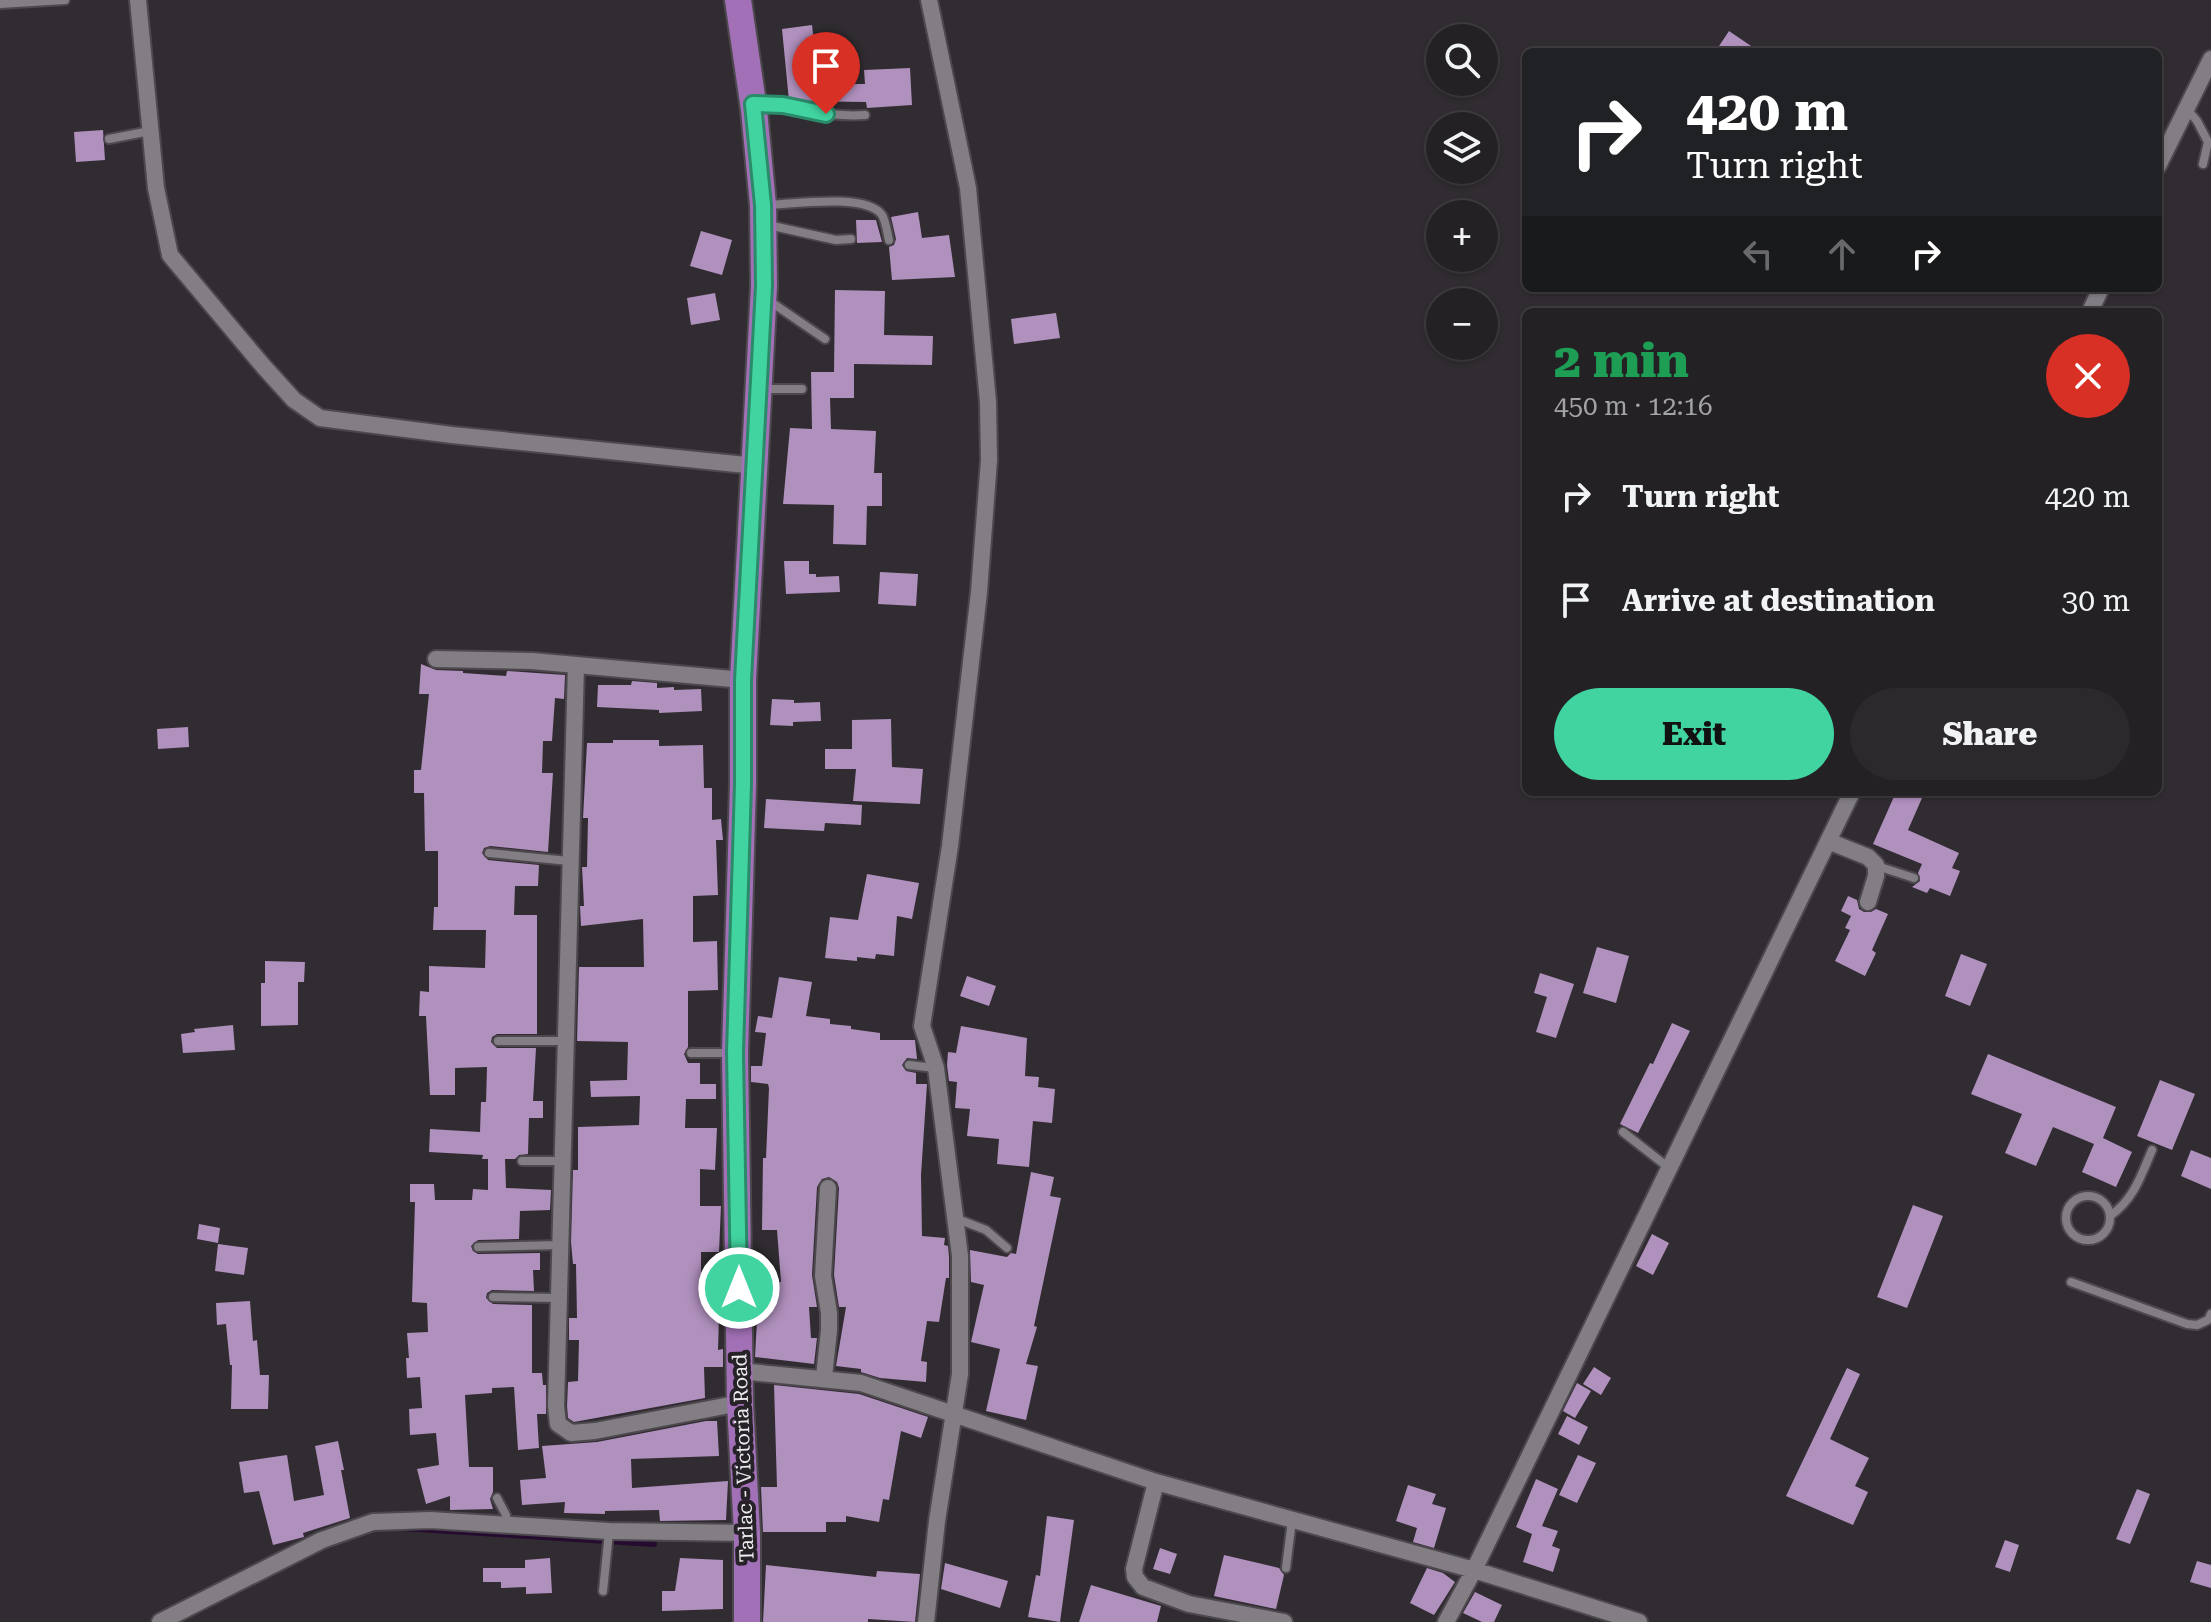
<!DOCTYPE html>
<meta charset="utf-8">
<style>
:root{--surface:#242125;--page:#2c292d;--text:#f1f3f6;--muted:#a3a3a7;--line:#413e42;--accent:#41d4a1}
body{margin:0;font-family:"Roboto Serif",serif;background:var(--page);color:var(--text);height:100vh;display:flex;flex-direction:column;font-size:30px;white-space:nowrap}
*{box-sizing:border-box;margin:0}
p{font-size:26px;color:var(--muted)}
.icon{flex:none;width:44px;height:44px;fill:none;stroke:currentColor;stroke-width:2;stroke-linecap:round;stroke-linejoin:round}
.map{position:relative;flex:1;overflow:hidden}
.drawer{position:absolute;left:1522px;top:308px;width:640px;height:488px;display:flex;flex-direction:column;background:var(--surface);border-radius:12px;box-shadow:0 2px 6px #0004,0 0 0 2px var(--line)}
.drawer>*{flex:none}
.banner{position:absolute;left:1522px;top:48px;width:640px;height:244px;border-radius:12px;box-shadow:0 2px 6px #0004,0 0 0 2px var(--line);background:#202124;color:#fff;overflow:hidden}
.controls{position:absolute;left:1426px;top:24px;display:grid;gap:16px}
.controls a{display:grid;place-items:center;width:72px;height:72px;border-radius:50%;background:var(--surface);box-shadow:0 2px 6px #0004,0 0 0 2px var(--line);font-size:40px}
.pin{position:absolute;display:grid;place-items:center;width:68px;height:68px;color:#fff;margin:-82px -34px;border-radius:50% 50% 50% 0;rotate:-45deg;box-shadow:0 0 8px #0007}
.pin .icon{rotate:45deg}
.me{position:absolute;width:88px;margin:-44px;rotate:0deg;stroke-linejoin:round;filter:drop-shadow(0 0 6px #0008)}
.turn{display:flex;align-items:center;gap:28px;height:168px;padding:0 32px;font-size:36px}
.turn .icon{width:104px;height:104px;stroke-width:2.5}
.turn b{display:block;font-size:56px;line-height:68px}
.lanes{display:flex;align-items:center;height:76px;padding:0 32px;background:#0003;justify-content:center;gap:40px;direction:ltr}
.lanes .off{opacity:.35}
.round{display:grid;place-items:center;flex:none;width:84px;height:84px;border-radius:42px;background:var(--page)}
.overview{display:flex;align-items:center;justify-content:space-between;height:136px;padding:0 32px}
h1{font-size:48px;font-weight:800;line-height:60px;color:#1e9e55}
.button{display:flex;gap:16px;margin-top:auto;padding:16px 32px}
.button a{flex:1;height:92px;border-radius:48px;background:var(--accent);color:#111;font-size:32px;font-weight:800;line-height:92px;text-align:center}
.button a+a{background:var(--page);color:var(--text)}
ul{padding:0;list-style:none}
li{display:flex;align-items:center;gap:24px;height:104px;padding:0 32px}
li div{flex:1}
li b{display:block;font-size:30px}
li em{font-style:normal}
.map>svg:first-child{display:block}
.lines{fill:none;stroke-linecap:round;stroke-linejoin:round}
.stream{stroke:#250b2f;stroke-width:6}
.building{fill:#b090bd}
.lane-casing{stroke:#4c484d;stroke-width:12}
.street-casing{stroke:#4c484d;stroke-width:20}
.primary-casing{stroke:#4c484d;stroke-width:30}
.lane{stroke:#827e84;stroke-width:8}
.street{stroke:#827e84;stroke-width:16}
.primary{stroke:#a270b6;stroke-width:26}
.route-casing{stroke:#2a8a69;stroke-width:20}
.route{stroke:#41d4a1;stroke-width:14}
.labels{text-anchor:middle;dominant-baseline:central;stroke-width:8;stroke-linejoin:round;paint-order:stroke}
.street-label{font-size:20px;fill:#f0edf1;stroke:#262228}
</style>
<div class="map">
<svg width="2211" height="1622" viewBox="0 0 2211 1622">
<rect width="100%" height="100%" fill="#302c31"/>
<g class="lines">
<path class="stream" d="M402,1528L654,1544"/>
</g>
<path class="building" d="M812,25L817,68H835V84H865L864,70L910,68L912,105L867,108L866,102L789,101L782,29Z
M1729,31L1760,52H1715Z
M103,130L105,160L76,162L74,132Z
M918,212L922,238L949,235L955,277L892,280L889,247L894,245L896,239L891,217Z
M856,220H876L882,242L857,243Z
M701,231L732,240L722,275L690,266Z
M835,290L885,291L884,335L933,336L932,365L854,364V398H830L831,429L876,431L874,473H882V506H867L866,545L833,544L834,505L783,504L790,428L812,429L811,372H834Z
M715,293L720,320L691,325L687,298Z
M1056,313L1060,338L1014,344L1011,319Z
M784,561H809V574H816V577L839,576L840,592L786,594Z
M880,572L918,574L916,606L878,604Z
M421,664L436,670L463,671V673L506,676L507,671L565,675L564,699L555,698L552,741H543L542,773H553L548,852L490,846L484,848L482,853L488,860L539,865L538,886H515L514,915H537V1034H497L492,1037L491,1042L497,1048H536L533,1101H543V1118H529L528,1154L519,1155L515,1159H505L506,1188L551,1190L550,1210L520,1211L519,1239L478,1240L471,1246L473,1251L478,1254L540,1253V1270H533L534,1291L492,1290L487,1293L486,1298L493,1304L532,1305V1373H542L543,1385H546V1414H537L539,1448L518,1450L514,1387L492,1388V1393L465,1395L469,1467H493V1492L490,1499L493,1509L450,1510V1496L426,1504L417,1469L439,1465L436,1433L410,1435L409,1409L422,1408L420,1377L407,1378L406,1358H409L407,1333L428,1332L427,1303L412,1302L415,1202H410V1184H434L435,1200H472L473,1189L488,1190V1159H482L483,1155L429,1152L430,1129L480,1132L481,1102H486L487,1067L455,1068V1095H430L426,1016H419L420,991L429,992V966L485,968L486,930H433L434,907H438V851H425L424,793H414V770H421L429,694H419Z
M632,681L657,683V688L674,687V690L701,689L702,711L659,713V710L597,707L598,685H631Z
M772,699L794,700V703L820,702L821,721L793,722V726L770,725Z
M891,719L892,767L923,769L920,804L853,801L856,769H825V749H852V720Z
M188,727L189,747L158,749L157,729Z
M613,740H659V746L703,745L704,788H712V820L721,819L723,840H716L718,895L693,896V942L717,941L718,990L688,991V1047L684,1054L688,1063H700V1084H716V1099H686L685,1128H717L715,1170L700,1169V1206H721L719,1252H701V1283L720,1282L718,1350L723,1349V1367H704L705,1398L574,1422L568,1418L567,1406L568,1382L578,1381L579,1340H569V1318H577L576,1264H573L571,1242L573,1170H578V1127L639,1125L640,1096L591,1097L590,1081L627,1080L628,1042L577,1041L579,967H644L643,919L581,926L580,906H584L582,867H587L588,818H583L587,743H613Z
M1896,792H1908L1922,798L1908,830L1959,853L1952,868L1960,871L1950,896L1930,888L1927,893L1912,887L1920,881L1918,873L1922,864L1873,844Z
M766,799L862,805L861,825L825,823L824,831L764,828Z
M867,874L919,883L912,919L897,916L894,956L876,954L875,959L857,957V961L825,958L830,917L858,920Z
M1848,896L1857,900L1859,909L1864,912H1871L1876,909L1888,914L1872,950L1876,953L1865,976L1835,961L1850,930L1845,928L1851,916L1841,911Z
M1597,947L1629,956L1616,1003L1583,993Z
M1961,954L1987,964L1970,1006L1945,996Z
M265,961L305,962L304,982H298V1025L261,1026V983H265Z
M1540,973L1574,984L1556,1038L1536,1032L1547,997L1534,993Z
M967,976L996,986L989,1006L960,996Z
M779,977L812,982L806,1016L830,1019V1024L851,1026V1029L880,1033V1040H915L917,1059L907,1058L902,1065L906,1071L916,1073V1084H927L921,1175L922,1236L945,1238L944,1245L948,1246L949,1257V1278H946L939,1322L927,1321L921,1361L927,1362L926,1382L880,1378L861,1372V1369L836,1366L846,1307H839L834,1275L839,1188L837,1182L829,1177L822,1179L817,1187L812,1275L817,1307H809L811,1338H817L814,1364L755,1357L759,1282H781L777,1230H762L763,1158H766L769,1088L768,1084L751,1082V1066H762L766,1033L755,1032L758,1016L772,1018Z
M1672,1023L1690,1031L1638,1133L1620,1124L1650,1063L1653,1064Z
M233,1025L235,1050L183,1053L181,1034L195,1032L194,1029Z
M961,1026L1027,1038L1025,1076L1039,1077L1038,1087L1055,1089L1052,1123L1033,1121L1029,1167L997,1164L999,1139L967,1136L970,1109L955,1108L957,1082L949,1081L947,1065L948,1052L956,1053Z
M1988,1054L2116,1107L2103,1138L2132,1152L2116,1187L2082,1172L2094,1144L2053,1127L2036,1166L2005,1153L2022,1114L1971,1094Z
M2160,1080L2195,1094L2172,1150L2137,1136Z
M2191,1150L2211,1158V1189L2181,1176Z
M1031,1172L1054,1177L1050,1196L1061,1198L1034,1326L1037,1327L1026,1364L1038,1366L1026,1420L986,1411L1000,1349L971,1342L984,1285L971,1282L970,1250L1007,1257L1011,1253L1016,1254Z
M1913,1205L1943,1216L1907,1308L1877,1297Z
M199,1224L220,1228L218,1243L197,1239Z
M1652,1234L1669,1243L1653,1275L1636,1266Z
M218,1244L248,1248L244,1275L215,1271Z
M250,1301L253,1341L257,1340L260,1375H269L268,1409H231L232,1365H230L226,1324L217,1325L216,1303Z
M1594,1367L1611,1378L1601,1395L1583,1384Z
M1847,1368L1860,1374L1830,1439L1869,1458L1855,1486L1868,1492L1853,1525L1786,1496Z
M1577,1383L1591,1391L1575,1418L1563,1411Z
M774,1385L859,1394L928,1417L921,1438L901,1431L889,1500L883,1499L879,1522L846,1516V1522H826V1532H763L761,1487H777Z
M1567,1416L1588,1427L1579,1445L1558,1434Z
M706,1421H717L719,1456L631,1459L632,1488L728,1481L726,1520L660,1521L659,1510L605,1511V1514L564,1513L565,1502L522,1505L520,1480L546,1478L542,1446L597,1442Z
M338,1441L344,1470H341L350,1518L303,1533L304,1537L273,1545L259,1491L244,1493L239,1462L287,1455L294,1501L324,1495L315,1446Z
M1578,1455L1596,1463L1577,1503L1559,1495Z
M1536,1479L1558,1489L1542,1526L1558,1531L1552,1546L1560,1549L1553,1572L1523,1562L1532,1534L1516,1527Z
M1408,1485L1436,1494L1432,1504L1446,1508L1434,1548L1413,1542L1417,1528L1396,1521Z
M2137,1489L2150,1494L2130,1544L2116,1539Z
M1047,1516L1074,1520L1060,1622L1028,1617L1036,1575L1040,1576Z
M2005,1540L2019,1545L2010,1572L1995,1567Z
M1160,1548L1177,1554L1170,1574L1153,1569Z
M1224,1555L1279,1568L1284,1575L1276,1609L1214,1596Z
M550,1558L552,1593L526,1594V1587L501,1588V1582H483V1568H525V1560Z
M680,1558L723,1560V1609L662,1611V1591H675Z
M2197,1561L2211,1565V1588L2190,1582Z
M945,1563L1008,1581L1000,1608L941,1589Z
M766,1565L876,1577L877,1571L920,1574L915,1622L868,1619V1622H763Z
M1427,1568L1443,1573L1455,1582L1434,1615L1410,1603Z
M1091,1585L1161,1606L1157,1622H1079Z
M1475,1592L1502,1605L1494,1622H1482L1463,1613Z"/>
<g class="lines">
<defs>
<path id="lane" d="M0,4L65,0
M758,104C794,106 828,118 865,115
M2187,109L2197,121L2208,142L2203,164
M109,139L150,131
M768,205C793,204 866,193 882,215C886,222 887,232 889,240
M768,225L836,240L851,239
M768,300L825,339
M761,389H802
M489,853L569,861
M1877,866L1914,878
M498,1041H565
M691,1053H731
M909,1065L935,1068
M1623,1132L1669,1168
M522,1161H562
M2066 1218a22 22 0 1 1 44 0a22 22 0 1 1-44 0Z
M2110,1216C2134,1199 2141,1176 2152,1150
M955,1218L986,1230L1007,1248
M478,1247L560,1245
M2071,1282L2187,1324L2197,1325L2208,1320L2211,1314
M493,1297L559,1298
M497,1498L506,1515L507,1524
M1286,1568L1292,1520
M603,1591L609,1532"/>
<path id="street" d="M138,0L156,188L170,255L264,367L294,400L320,418L452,435L756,466
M2158,166L2211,59
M2090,312L2101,288
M436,659L532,661L743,680
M576,665L556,1406L558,1424L571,1433L595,1431L740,1403
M1828,841L1868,857L1876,865V876L1868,902
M740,1371L861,1383L1156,1482L1474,1570L1639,1622
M824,1377L829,1330V1313L823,1276L828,1188
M1156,1482L1134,1569L1135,1577L1143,1587L1189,1604L1284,1622
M160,1622L322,1540L373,1522L430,1520L609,1531L747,1533
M926,1622L937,1521L960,1374V1256L936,1068L922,1026L950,846L979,592L989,460L988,402L968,188L929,0
M1446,1622L1474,1570L1852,792"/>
<path id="primary" d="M738,0L754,110L763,205L764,286L743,680V784L735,1053L740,1403L747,1533V1622"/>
</defs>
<use href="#lane" class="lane-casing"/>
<use href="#street" class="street-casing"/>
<use href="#primary" class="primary-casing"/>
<use href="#lane" class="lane"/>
<use href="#street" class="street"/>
<use href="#primary" class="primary"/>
</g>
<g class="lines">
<defs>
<path id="route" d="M739,1288L735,1053L743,784V680L764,286L763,205L753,104L783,105L826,114"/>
</defs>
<use href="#route" class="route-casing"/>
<use href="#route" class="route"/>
</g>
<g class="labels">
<g class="street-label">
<text transform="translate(743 1458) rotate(-92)">Tarlac - Victoria Road</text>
</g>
</g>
</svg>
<div class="controls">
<a><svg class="icon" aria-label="search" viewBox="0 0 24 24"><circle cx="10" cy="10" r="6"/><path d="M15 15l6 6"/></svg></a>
<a><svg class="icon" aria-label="layers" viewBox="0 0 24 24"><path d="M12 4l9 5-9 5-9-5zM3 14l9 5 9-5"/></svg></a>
<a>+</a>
<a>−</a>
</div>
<div class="pin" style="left:826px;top:114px;background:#d93025"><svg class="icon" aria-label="arrive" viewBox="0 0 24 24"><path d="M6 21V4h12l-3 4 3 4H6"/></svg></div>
<svg class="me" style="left:739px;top:1288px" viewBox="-20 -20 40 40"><circle r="17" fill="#41d4a1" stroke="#fff" stroke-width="3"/><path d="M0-11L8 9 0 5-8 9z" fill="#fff"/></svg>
<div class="banner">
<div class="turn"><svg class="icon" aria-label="right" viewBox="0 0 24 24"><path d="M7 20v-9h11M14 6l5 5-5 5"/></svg><div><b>420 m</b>Turn right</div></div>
<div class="lanes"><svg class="icon off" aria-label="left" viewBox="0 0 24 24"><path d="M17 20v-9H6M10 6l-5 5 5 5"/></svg><svg class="icon off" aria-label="ahead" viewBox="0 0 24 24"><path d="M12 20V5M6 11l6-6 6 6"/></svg><svg class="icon" aria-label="right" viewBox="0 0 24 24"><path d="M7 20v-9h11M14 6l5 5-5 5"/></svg></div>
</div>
<section class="drawer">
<div class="overview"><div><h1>2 min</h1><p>450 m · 12:16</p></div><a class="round" style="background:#d93025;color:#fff"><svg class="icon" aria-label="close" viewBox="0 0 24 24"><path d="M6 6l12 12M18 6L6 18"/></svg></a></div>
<ul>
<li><svg class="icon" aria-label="right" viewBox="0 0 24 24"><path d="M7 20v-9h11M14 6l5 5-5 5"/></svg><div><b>Turn right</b></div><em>420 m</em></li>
<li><svg class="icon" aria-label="arrive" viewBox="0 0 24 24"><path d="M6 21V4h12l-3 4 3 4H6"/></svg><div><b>Arrive at destination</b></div><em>30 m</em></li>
</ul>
<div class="button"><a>Exit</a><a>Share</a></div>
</section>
</div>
